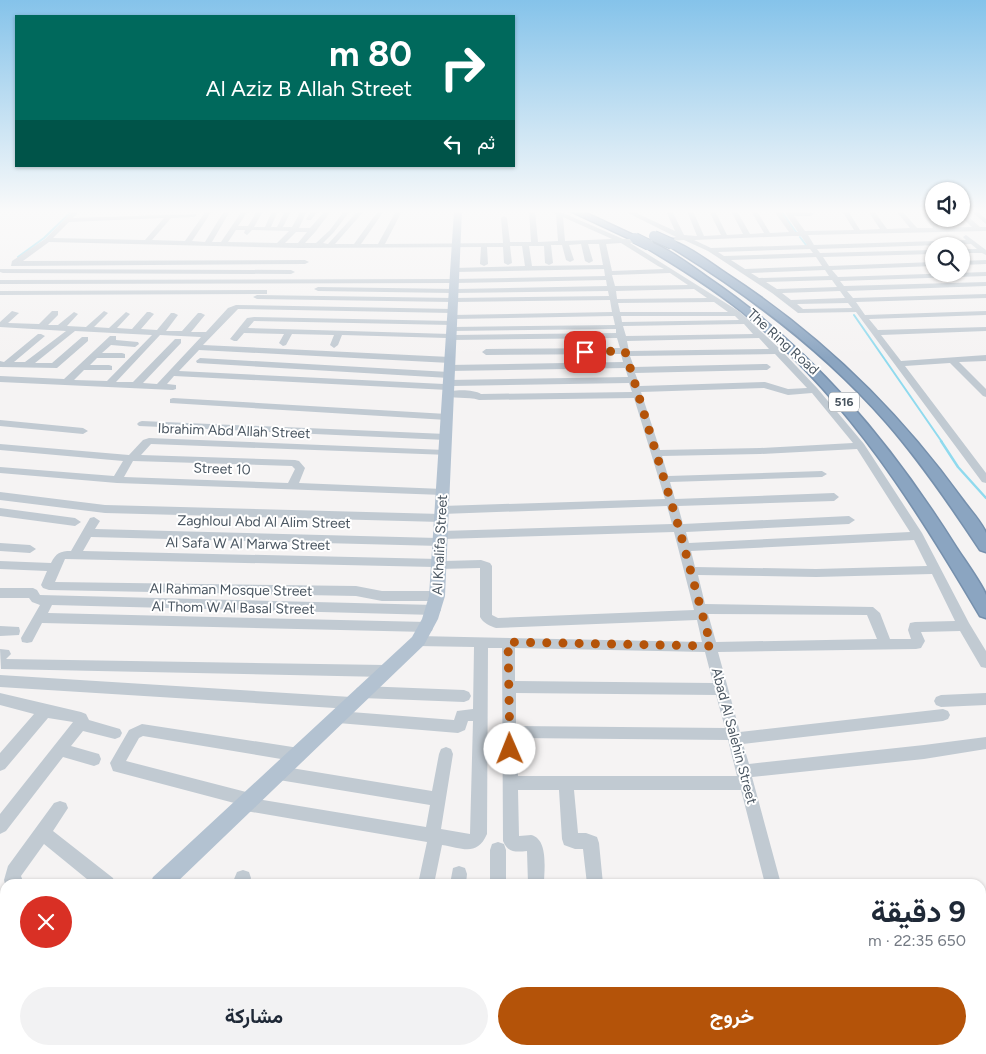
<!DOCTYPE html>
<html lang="ar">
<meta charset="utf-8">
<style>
:root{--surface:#fff;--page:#f2f2f3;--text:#1f2937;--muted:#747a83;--accent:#b45309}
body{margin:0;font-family:Figtree,Vazirmatn,sans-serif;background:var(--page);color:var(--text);direction:rtl;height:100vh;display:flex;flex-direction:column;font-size:19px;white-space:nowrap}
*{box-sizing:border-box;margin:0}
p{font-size:16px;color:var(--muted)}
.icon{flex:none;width:28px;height:28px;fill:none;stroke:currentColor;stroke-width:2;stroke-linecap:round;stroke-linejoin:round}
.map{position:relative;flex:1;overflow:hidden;direction:ltr}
.panel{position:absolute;left:0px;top:879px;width:986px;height:176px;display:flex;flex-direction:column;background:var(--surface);border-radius:15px 15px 0 0;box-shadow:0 1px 4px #0004;direction:rtl}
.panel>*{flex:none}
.top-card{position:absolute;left:15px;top:15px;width:500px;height:152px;border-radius:0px;box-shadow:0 1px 4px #0004;direction:rtl;background:#00695c;color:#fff;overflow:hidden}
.tools{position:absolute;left:925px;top:182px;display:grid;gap:10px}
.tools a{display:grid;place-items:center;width:45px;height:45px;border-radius:50%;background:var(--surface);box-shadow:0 1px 4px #0004;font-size:25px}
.pin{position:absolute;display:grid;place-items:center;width:42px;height:42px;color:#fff;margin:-21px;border-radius:10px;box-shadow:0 2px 8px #0006}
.me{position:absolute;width:55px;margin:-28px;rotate:359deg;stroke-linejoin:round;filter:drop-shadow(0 0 4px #0008)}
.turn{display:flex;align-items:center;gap:18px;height:105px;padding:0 20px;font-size:22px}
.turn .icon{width:65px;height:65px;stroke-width:2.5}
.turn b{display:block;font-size:35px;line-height:42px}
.then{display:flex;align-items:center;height:48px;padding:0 20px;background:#0003;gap:10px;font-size:19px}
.round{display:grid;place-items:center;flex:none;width:52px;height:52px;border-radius:26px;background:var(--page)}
.headline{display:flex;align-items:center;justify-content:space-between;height:85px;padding:0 20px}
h1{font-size:30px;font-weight:700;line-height:38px}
.button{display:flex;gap:10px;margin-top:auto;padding:10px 20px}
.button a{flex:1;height:58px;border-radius:30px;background:var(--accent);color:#fff;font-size:20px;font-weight:700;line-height:58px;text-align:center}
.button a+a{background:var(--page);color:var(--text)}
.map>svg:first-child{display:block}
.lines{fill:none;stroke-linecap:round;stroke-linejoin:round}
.stream-far1{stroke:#90daee;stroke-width:2}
.stream{stroke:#90daee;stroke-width:2.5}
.highway-casing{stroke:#7690ad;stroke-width:3}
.minor{fill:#c1cad2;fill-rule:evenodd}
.major{fill:#b3c2d1;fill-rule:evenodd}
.highway{fill:#8ba5c1;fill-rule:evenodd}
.highway-bridge-casing{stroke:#7690ad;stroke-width:12;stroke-linecap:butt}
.highway-bridge{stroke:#8ba5c1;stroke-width:10}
.route{stroke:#b45309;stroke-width:9;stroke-dasharray:0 16.2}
.labels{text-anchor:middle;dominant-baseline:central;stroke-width:4;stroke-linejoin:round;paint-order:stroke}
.shield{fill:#fff;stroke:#808990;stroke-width:1}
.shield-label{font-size:12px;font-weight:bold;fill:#4a5661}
.street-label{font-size:14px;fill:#4a5661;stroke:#fff}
</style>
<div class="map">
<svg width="986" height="1054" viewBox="0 0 986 1054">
<rect width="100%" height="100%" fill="#f5f3f3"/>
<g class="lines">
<path class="stream-far1" d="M781,211L796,232
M800,237L806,245
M18,257L44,238L72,211
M854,315L942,442"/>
<path class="stream" d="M941,441L958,467L986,498"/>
<defs>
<path id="highway" d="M570,211H582L640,238L638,240H632Z
M672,241C689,246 712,264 727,274C819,334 898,410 962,499C969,509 981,521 986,533C986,538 986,546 986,552L980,550C951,506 921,462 886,422C824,351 749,295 669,246V242Z
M649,242C665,246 693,267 707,277C811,347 890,442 956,547C963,558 982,584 986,595C986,602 986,611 986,618L980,616C916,507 850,402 752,320C719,292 682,269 645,247L644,245Z"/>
</defs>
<use href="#highway" class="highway-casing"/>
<path class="minor" d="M73,211H79L73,218L196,214V216L194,217L171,218L152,240L185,241L206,211H212L192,241L205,242L224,211H230L212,242H221L242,211H248L238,226H248L257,211H263L254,227H265L272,211H278L271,227H277L285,211H291L283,227H292L301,211H307L299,228H310L325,211H331L316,231L305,243H316L330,230L344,211H350L334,232L323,243L328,244L358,211H364L335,244H354L378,211H384L361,244H378L396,211H402L385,244L503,243L501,218L504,216L507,218L510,242H531L529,211H535L538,242L558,241L556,214L551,211L561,212L623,239L676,237L624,211H632L675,231L666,211H672L684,235L697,236L687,211H693L704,236L721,235L709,211H715L727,235L743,234L731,211H737L750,234L764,233L751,211H757L770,233L789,232L774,211H780L795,232H798L784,211L813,213L814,214L811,216H794L805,231L854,230L842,211H848L860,230L880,229L868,211H874L887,229L910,228L896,211H902L917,228H933L920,211H926L940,228L972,227L961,217V211L963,212L980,227H986V231L808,235L814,245L966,240L963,237L966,235L986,250V255L982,253H961V249H977L971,244L817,249L820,253L934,250V254L823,257L829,266L934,262V266L832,270L838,277L986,272V276L840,281L844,286L986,282V286L847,291L853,298L986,294V298L856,302L865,315L986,311V315L869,319L878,330L986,327V331L881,335L901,361L986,355V361L959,362L986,389V397L983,396L950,363L905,366L986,473V483L982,482L856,312L798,313L772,293L708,251L684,240L630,243L740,312L780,349L817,388L864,444L922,533L969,623L986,651V668L981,667L960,631L921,632L925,641L921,648L916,649L718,652L740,732L943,709L948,711L950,715L948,719L943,721L743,744L749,764L924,745L986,737V749L924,759L752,777L781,884H765L741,790H574L578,833H586L597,837L599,843L603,884H587L583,849H575L564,845L562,839L559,790H518L519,836C523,836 528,835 531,835C549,839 544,871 544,884H528L527,851C516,852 508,853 503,841L502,648H488L487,834C477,857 462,848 442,845L434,884H418L427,842L246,811L240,809L238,804L113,771L110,763L129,730L142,724L299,748L304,750L306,755L304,760L299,762L143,736L139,738L126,761L250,793L255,795L257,799L426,827L430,805L279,780L274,778L271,773L274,768L279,766L432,791L439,754L441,749L446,747L451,749L453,754L441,829L470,834L473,721H468L465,730L458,733L338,723L333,721L331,717L333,713L338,711L454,720L457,711L473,709L474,647L418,646L413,645L411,641L413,637L418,636L702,642L697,620L496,628C490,626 483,623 480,617V568L439,569L434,567L65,559L55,582L356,586L382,591H437L441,593L443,596L441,599L437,601H382L356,596L49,590L43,588L41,585L47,571L0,569V561L51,563C56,553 60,551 71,551L90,518L94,517L100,521L95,529L438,538L435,535L441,531L672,524L667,506L442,514L437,510L442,506L665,499L634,398L479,400C468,396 451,400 443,394C451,389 473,389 481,394L632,392L629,383L452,386L451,389L448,390L174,376L167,384L176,385V389L173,390L0,382V376L64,379L110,336H116V340L138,342L139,344L135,347L111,345L102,353H122L125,354V358H97L90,365H109L112,366V370H84L74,380L107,381L152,335L75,331L35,363H52L82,337H88V341L57,368L0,367V361L4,362L38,334H41L45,336L14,362H25L66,331L0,327V322L12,311L19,313L8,323L39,324L52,311H58V315L48,325H58L74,312L78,314L67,326L86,327L104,311L108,313L94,327L109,328L126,312L130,314L117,328L132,329L147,312H150L154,314L141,329L157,330L171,313H174L178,315L166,331H182L198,313H201L205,315L191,332H206L228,308L236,305L452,309L456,311L452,313L238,309L203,345L450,357L454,360L450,363L199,350L179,371L444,384L445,381L448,380L628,377L625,368L449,371L445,368L449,365L623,362L621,354L486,355L482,352L486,349L620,348L617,338L451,340L447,338L342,335L338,345L334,348L330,345L334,335L292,334L286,345L283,346L279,343L284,334L244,333L237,341H234L230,339L247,318L254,317L452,321L456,323L452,325L254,321L248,328L451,334L455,335L616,333V329L451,331L447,329L451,327L615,325L613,316L452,319L448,317L452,315L612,312L610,300L453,302L257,299L253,297L257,295L453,298L609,296L608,291L453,293L318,291L314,289L318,287L456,289L607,286L606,280L454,283L0,284V280L454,279L605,276L604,269L454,272L450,270L454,268L525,266L522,246H510L512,263L508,265L504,263L503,247H487L488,264L484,266L480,264L481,247L299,248L49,242L23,261L305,260L309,262L305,264L11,266L12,261L45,239ZM563,217L612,239L565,241ZM164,218L145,240L53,238L69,222ZM236,230H245L244,233L247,235L252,230L289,231L277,243L228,242ZM296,232H307L298,243H285ZM791,236H801L807,245L711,248L694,240ZM621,243L658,266L664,269L612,271L606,244ZM581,244L585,261L589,263L593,261L588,244H599L603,265L532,266L529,246H544L545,263L549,265L553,263L551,245H562L566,260L570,262L574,260L569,245ZM810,249L813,253L724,256L718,252ZM816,257L822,266L745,269L731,260ZM825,270L829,276L759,278L751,273ZM670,273L688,285L615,286L612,275ZM832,280L837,287L777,289L766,282ZM694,289L707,298L617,299L616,291ZM840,291L845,298L791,300L782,293ZM714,302L728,312H620L618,303ZM848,303L852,308L803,309L797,304ZM621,316H735L739,320L622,322ZM744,324L753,334L626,336L623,326ZM160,335L201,337L157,384L143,383L181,343V339H175L133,382H116ZM759,338L769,349L629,351L627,341ZM775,354L807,388L788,389L765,382L640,386L635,373L767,370L771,367L767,364L634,367L630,356ZM764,388L788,395L812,393L853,443L760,448L660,450L641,392ZM857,449L910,532L689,543L686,532L849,524L855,520L849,516L683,524L678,506L834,501L839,497L834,493L675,499L670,482L822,477L827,474L822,471L668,476L662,456L760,454ZM674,532L694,610L498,618L492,615V566L490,563L481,560L444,561L439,559L83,551L91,537L440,546L446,542L443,539ZM914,540L927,566L816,569L695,567L691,551ZM932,574L955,621L915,622L910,623L908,630L911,639H890L880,613L873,607L705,604L698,575L816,577ZM708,614L867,615L877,639L716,642ZM515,648L705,652L713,683L515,681ZM516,693L716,695L725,728L516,726ZM517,738L728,740L737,776H518Z
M312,211H318L311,220H307L306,219Z
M971,211H977L986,219V224Z
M986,260V264L961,265V261Z
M0,269L291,270L295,272L291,274L3,273L0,272Z
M264,290H267V294L0,295V291Z
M200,358L449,372L453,375L449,378L197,363L196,361Z
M173,398L447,414L452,417L447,420L170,403V399Z
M0,420L83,428L88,431L83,434L0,426Z
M142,421L446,434L451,437L446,440L139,426L137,424L139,422Z
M149,438L445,450L450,453L449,455L151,444L141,455L295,460L299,461L305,468L299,483L443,489L448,492L443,495L117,483L0,473V467L114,476L123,461L0,450V444L129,455L143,440ZM133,461L292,466L295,469L288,483L124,477Z
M0,492L105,505L441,514L447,518L441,522L105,513L0,500Z
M0,508L75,518L81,522L75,526L0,516Z
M0,543L30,545L36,549L30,553L0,551Z
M0,588H33L37,590L40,595L435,605L439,607L441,610L439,613L435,615L52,605L48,613L427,622L432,623L433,627L432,631L427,632L42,623L32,642L27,643L22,642L21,638L40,605L32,602L29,598H0Z
M0,626L19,627L20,631L19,635L0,636Z
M0,649L9,650L11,654L6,659L385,665L390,667L392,671L390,675L385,677L1,669Z
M0,675L351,697L356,699L358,703L356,707L351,709L0,687Z
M362,686L464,690L469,692L471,696L469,700L464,702L362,698L357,696L355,692L357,688Z
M0,693L81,712L86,714L89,720L120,729L122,733L120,737L115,739L83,731L71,746L99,754L101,759L99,764L94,766L63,757L6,831L0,834V814L73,722L48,718L5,769L0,771V753L34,714L0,705Z
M986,693V705L941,707L936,705L934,701L936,697L941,695Z
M60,801L66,803L68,808L53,831L113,878L115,884H93L44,844L21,876L24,884H5L4,880L8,866L54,803Z
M498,842L504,844L506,850V884H490V850L492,844Z
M459,866L465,868L467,874L466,884H450L453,868Z
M243,870L249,872L251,878L249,884H232L237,872Z
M5,956V977L0,979V958Z
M986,980V998L981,999V981Z
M981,1038H986V1054H930L932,1050H981Z
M67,1050H87L85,1054H65Z
M93,1050H113L111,1054H91Z
M151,1050H171L169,1054H149Z
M212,1050H232L230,1054H210Z
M298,1050H318L316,1054H296Z
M339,1050H365L367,1054H341Z
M372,1050H392L391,1054H371Z
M432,1050H452L451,1054H431Z
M486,1050H506V1054H486Z
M528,1050H548V1054H528Z
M597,1050H617V1054H597Z
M808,1050H828L829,1054H809Z"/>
<path class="major" d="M454,211H462L445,596L438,619L424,645L175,884H150L153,877L412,637L422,619L429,596Z
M5,1026V1050H10L0,1054V1028Z"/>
<use href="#highway" class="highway"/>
<defs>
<path id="highway-bridge" d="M654,236L672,244
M635,238L649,245"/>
</defs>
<use href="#highway-bridge" class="highway-bridge-casing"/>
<use href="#highway-bridge" class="highway-bridge"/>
</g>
<linearGradient id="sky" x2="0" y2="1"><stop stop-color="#85c3ea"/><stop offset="0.59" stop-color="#fafafa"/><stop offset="1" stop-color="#fafafa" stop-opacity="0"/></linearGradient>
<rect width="986" height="358" fill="url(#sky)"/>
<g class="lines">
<path class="route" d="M510,749L508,642L711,646L679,528L625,351L585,352"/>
</g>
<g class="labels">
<rect class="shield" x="829" y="392.5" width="30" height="19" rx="4"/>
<g class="shield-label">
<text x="844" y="402">516</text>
</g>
<g class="street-label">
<text transform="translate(783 342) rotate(42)">The Ring Road</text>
<text transform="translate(234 431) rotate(2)">Ibrahim Abd Allah Street</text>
<text transform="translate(222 469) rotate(2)">Street 10</text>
<text transform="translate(264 522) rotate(1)">Zaghloul Abd Al Alim Street</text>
<text transform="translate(248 544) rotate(1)">Al Safa W Al Marwa Street</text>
<text transform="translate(440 545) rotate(-87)">Al Khalifa Street</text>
<text transform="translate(231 590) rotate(1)">Al Rahman Mosque Street</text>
<text transform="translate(233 608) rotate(1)">Al Thom W Al Basal Street</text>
<text transform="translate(734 736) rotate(75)">Abad Al Salehin Street</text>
</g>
</g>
</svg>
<div class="tools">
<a><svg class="icon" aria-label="sound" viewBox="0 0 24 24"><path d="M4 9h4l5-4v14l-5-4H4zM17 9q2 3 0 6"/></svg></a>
<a><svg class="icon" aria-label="search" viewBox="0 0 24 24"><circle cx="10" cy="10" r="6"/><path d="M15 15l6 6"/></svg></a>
</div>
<div class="pin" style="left:585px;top:352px;background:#d93025"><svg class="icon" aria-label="arrive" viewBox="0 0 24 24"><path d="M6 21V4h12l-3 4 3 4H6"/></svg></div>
<svg class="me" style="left:510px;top:749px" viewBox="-20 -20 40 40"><circle r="19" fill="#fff"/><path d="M0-13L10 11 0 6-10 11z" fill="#b45309"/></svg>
<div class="top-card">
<div class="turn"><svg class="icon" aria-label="right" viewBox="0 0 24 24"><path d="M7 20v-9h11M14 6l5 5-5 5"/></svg><div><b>80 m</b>Al Aziz B Allah Street</div></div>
<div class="then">ثم<svg class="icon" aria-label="left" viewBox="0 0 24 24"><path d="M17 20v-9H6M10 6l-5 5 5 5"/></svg></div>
</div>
<section class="panel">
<div class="headline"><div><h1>9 دقيقة</h1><p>650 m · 22:35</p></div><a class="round" style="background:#d93025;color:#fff"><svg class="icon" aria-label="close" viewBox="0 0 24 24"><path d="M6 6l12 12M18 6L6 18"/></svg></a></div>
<div class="button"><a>خروج</a><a>مشاركة</a></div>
</section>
</div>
